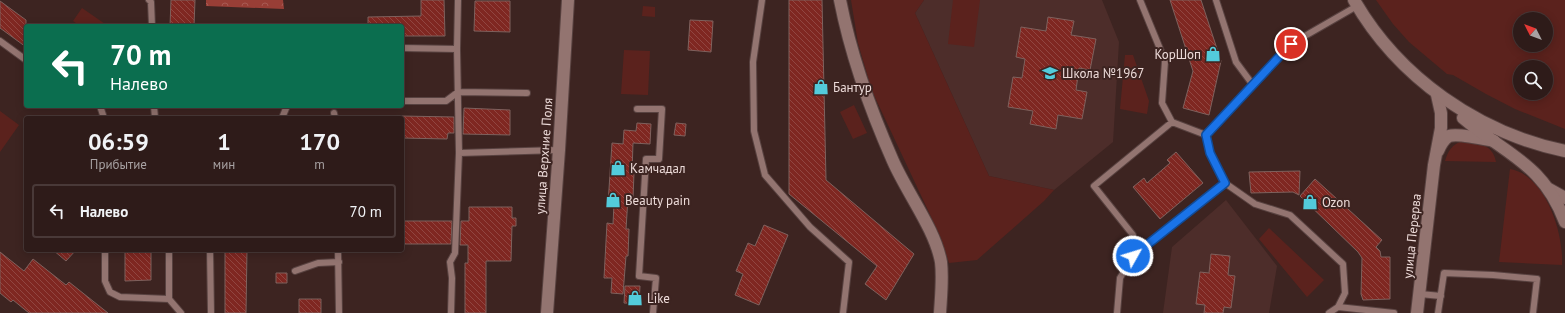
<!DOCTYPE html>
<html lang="ru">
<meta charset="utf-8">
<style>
:root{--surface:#2e1b19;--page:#362422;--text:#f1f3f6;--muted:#a7a1a2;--line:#493938}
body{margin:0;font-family:"PT Sans",sans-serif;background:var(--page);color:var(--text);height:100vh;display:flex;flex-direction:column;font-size:15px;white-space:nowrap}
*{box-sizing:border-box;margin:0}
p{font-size:13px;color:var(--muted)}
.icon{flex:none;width:22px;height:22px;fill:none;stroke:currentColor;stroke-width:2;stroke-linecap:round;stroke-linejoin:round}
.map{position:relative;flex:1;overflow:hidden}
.details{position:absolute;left:24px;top:116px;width:380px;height:136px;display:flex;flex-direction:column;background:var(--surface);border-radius:4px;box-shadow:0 2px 10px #0003,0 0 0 1px var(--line)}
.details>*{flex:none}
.hud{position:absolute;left:24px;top:24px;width:380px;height:84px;border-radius:4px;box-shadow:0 2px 10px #0003,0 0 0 1px var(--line);background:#0b6e4f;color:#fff;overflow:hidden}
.needle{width:26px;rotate:312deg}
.tools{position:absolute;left:1513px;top:12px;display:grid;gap:8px}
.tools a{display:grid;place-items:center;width:40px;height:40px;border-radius:50%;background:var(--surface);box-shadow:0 2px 10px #0003,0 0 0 1px var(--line);font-size:20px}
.pin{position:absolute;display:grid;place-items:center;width:34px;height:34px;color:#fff;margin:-17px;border:2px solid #fff;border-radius:50%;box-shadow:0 1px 4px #0007}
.me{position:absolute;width:44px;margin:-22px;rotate:51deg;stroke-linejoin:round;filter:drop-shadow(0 0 3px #0008)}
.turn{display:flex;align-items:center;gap:14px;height:84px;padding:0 20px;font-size:18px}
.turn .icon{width:52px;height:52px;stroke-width:2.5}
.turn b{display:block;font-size:28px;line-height:34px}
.eta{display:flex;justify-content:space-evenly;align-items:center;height:68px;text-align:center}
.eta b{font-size:24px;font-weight:700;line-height:28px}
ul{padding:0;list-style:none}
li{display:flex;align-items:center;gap:12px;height:54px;margin:0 8px 6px;padding:0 12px;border:2px solid var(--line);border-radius:4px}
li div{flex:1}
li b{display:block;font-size:15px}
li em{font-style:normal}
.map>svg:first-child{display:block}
.built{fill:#4d2d2a}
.green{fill:#5b221d;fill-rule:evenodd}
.forest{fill:url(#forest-crowns)}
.building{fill:url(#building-back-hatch);stroke:#7e615d}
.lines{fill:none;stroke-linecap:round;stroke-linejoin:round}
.lane-casing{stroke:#584240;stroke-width:8}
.street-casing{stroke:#584240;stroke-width:14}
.secondary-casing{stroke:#584240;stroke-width:14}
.lane{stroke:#937470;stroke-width:6}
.street{stroke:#937470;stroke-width:12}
.secondary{stroke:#937470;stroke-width:12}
.route-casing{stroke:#114b97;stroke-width:10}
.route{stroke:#1a73e8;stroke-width:7}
.labels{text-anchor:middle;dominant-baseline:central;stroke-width:4;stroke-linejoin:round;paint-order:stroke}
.poi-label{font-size:13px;fill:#eddbd9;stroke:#3d2421;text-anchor:start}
.street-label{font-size:13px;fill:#eddbd9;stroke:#3d2421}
</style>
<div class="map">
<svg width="1565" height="313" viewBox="0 0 1565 313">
<defs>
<pattern id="forest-crowns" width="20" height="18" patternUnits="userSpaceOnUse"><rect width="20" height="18" fill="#983e36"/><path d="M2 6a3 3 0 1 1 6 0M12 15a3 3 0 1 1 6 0" fill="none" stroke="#a75952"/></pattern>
<pattern id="building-back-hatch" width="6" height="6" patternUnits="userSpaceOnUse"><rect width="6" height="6" fill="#7f2721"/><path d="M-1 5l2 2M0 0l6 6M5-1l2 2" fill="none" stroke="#914641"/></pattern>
</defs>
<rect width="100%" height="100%" fill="#3d2421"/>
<path class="built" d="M924,0H1102L1119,42L1113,142L1054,190L989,176L915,13Z
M1226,200L1277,266L1269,313H1163L1172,247Z"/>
<path class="green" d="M851,0H924L915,13L989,176L1054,190L1044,201L977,260L949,263L941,238L872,91L858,43Z
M953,0H980L974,47L948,44Z
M1376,0H1565V129L1515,109L1486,94L1453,75L1447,74L1409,42L1393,24ZM1520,19H1546V45H1520ZM1520,67H1546V93H1520Z
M643,6L655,7V17L642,16Z
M82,8L108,26H80L73,21Z
M624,50L650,51L648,95L621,94Z
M1125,55H1133L1149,101L1147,114L1120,109Z
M854,105L867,133L853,139L840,112Z
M0,111L19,125L0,152Z
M1463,141C1478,143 1493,144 1496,162L1445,161C1448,151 1452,144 1463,141Z
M1510,169C1546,175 1564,234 1562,265L1499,262Z
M1269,228L1324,280L1307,297L1259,239Z"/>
<path class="forest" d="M206,0H283L284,9L206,6Z"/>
<path class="building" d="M171,0H195L194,26H170Z
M421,0H444L445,36H402V26H368V17L421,16Z
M789,0H822L826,180L914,254L886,300L865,284L877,266L789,194Z
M1170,0H1201L1221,61L1209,115L1183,108L1193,71Z
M0,1L26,20V47L0,28Z
M475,1H510V32L474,31Z
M1048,17L1074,21L1071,35L1096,39L1090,70L1079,68L1076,90L1087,92L1082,119L1058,115L1056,129L1030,124L1033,111L1008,107L1013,77L1022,78L1025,59L1016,57L1021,27L1046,31Z
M690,20L713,21L711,52L688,50Z
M464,108L510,110V135L463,134Z
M402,116L454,117V133H448L447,139L402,138Z
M637,123L651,124L650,144L633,143L632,173H634L633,198H628L626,229H629L628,256H626L623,294L611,293L612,278H604L607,223L613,224L614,204H608L612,143L623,144L624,130L636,131Z
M676,123L686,124L685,136L674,135Z
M1176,152L1203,183L1160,219L1133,187L1144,178L1147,183L1170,163L1167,160Z
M1300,171L1299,195L1293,192L1251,193L1249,172Z
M1315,179L1382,240L1376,247L1380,251L1381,257H1390V299L1363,300L1361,294L1362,258L1358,252L1300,196Z
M469,207H512V218H516V226H512L511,261H486V313H465V263H468V245H460L461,221H469Z
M402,221H452L451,244H402Z
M764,225L788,235L759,305L735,295L743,274L736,271L748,243L755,246Z
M53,250H76L66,261Z
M125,250H151V280L125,281Z
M225,250H247L246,313H225Z
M0,252L24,271L33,259L66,285L69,282L108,313H29L13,300L11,302L0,293Z
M1211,254L1230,256L1228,275L1235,276L1231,308L1224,307L1223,313H1204L1205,305L1196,304L1200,272L1209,273Z
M276,273H287V283H276Z
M625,286H640L639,304L624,303Z
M299,299H321V313H299Z"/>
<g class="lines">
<defs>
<path id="lane" d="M149,0L151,2L152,26
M762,0L753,62L754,131L765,175L810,227L849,262L843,313
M1140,0L1165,61L1162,103L1172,122L1206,135
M1216,0L1236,62L1253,85
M0,41L26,60
M402,48L457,49L458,0
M457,49L459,153
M402,101H446L458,92L527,93
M100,106L104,118
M154,106L155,118
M637,109H662L659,159H646L639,276L656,278L653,313
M334,113L335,118
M282,118L287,106
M1206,135L1291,44L1357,6
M1225,183L1255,204L1290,215L1343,264L1345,293L1338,307L1394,313
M105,250V281L110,292L120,297L169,299V250
M210,250L211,313
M338,250L339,313
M1133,256L1225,183L1210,153L1206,135
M295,271L318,263L339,262
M1420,294L1441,296
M169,299L181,313
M451,313L452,278L450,262L455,253L459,153L559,150
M1117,313L1120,278L1133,256V235L1094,186L1172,122
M1329,313L1338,307
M1438,313L1444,273L1493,275L1537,279L1533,313"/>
<path id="street" d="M840,0C851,56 870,109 893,161C907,193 935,229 941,262C943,278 941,296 940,313
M1438,151C1440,146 1444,139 1449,136C1458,133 1484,139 1494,141
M1549,189L1565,198
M1417,313L1434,165L1441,128V113L1437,95"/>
<path id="secondary" d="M1354,0C1398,77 1478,133 1565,151
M1463,118C1506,155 1543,163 1565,222
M547,313L559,150L568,0"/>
</defs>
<use href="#lane" class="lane-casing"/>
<use href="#street" class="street-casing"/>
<use href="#secondary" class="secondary-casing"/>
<use href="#lane" class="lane"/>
<use href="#street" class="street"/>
<use href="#secondary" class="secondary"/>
</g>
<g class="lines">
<defs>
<path id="route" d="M1133,256L1225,183L1210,153L1206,135L1291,44"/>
</defs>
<use href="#route" class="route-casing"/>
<use href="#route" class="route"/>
</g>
<defs>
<symbol id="shop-bare" viewBox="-9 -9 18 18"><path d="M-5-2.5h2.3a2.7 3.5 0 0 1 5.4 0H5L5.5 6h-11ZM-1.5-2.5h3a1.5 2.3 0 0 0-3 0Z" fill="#53cbdb" stroke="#3d2421" stroke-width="2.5" paint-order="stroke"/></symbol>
<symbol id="school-bare" viewBox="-9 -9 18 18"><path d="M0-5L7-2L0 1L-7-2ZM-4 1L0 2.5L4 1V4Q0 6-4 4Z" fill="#53cbdb" stroke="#3d2421" stroke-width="2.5" paint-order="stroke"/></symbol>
</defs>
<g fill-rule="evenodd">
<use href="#shop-bare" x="1202" y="43" width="22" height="22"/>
<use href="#school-bare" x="1039" y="62" width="22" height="22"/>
<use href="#shop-bare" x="810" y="76" width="22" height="22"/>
<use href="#shop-bare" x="607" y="157" width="22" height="22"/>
<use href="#shop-bare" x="602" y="189" width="22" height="22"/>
<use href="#shop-bare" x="1299" y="191" width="22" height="22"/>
<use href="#shop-bare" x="624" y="287" width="22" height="22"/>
</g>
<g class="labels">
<g class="poi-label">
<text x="1201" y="54" text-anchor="end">КорШоп</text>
<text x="1062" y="73">Школа №1967</text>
<text x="833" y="87">Бантур</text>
<text x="630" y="168">Камчадал</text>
<text x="625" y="200">Beauty pain</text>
<text x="1322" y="202">Ozon</text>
<text x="647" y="298">Like</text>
</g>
<g class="street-label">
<text transform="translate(544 156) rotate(-86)">улица Верхние Поля</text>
<text transform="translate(1412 236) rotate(-84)">улица Перерва</text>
</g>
</g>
</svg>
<div class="tools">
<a><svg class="needle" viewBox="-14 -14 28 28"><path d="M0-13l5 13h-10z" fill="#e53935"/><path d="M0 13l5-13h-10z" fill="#a7a1a2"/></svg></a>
<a><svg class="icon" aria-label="search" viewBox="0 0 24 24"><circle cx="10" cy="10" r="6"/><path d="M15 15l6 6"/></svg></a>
</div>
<div class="pin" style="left:1291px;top:44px;background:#d93025"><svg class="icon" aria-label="arrive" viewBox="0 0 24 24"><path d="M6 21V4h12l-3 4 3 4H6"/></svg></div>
<svg class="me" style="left:1133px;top:256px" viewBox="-20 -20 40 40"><circle r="17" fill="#1a73e8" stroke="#fff" stroke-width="3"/><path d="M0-11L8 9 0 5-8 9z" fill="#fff"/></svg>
<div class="hud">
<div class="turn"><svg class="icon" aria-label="left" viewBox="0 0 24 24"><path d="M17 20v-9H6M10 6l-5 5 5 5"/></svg><div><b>70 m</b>Налево</div></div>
</div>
<section class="details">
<div class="eta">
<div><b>06:59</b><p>Прибытие</p></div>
<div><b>1</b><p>мин</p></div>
<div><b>170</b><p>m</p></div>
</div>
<ul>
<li><svg class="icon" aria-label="left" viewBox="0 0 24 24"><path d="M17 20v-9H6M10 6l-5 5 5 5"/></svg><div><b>Налево</b></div><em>70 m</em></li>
</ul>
</section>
</div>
